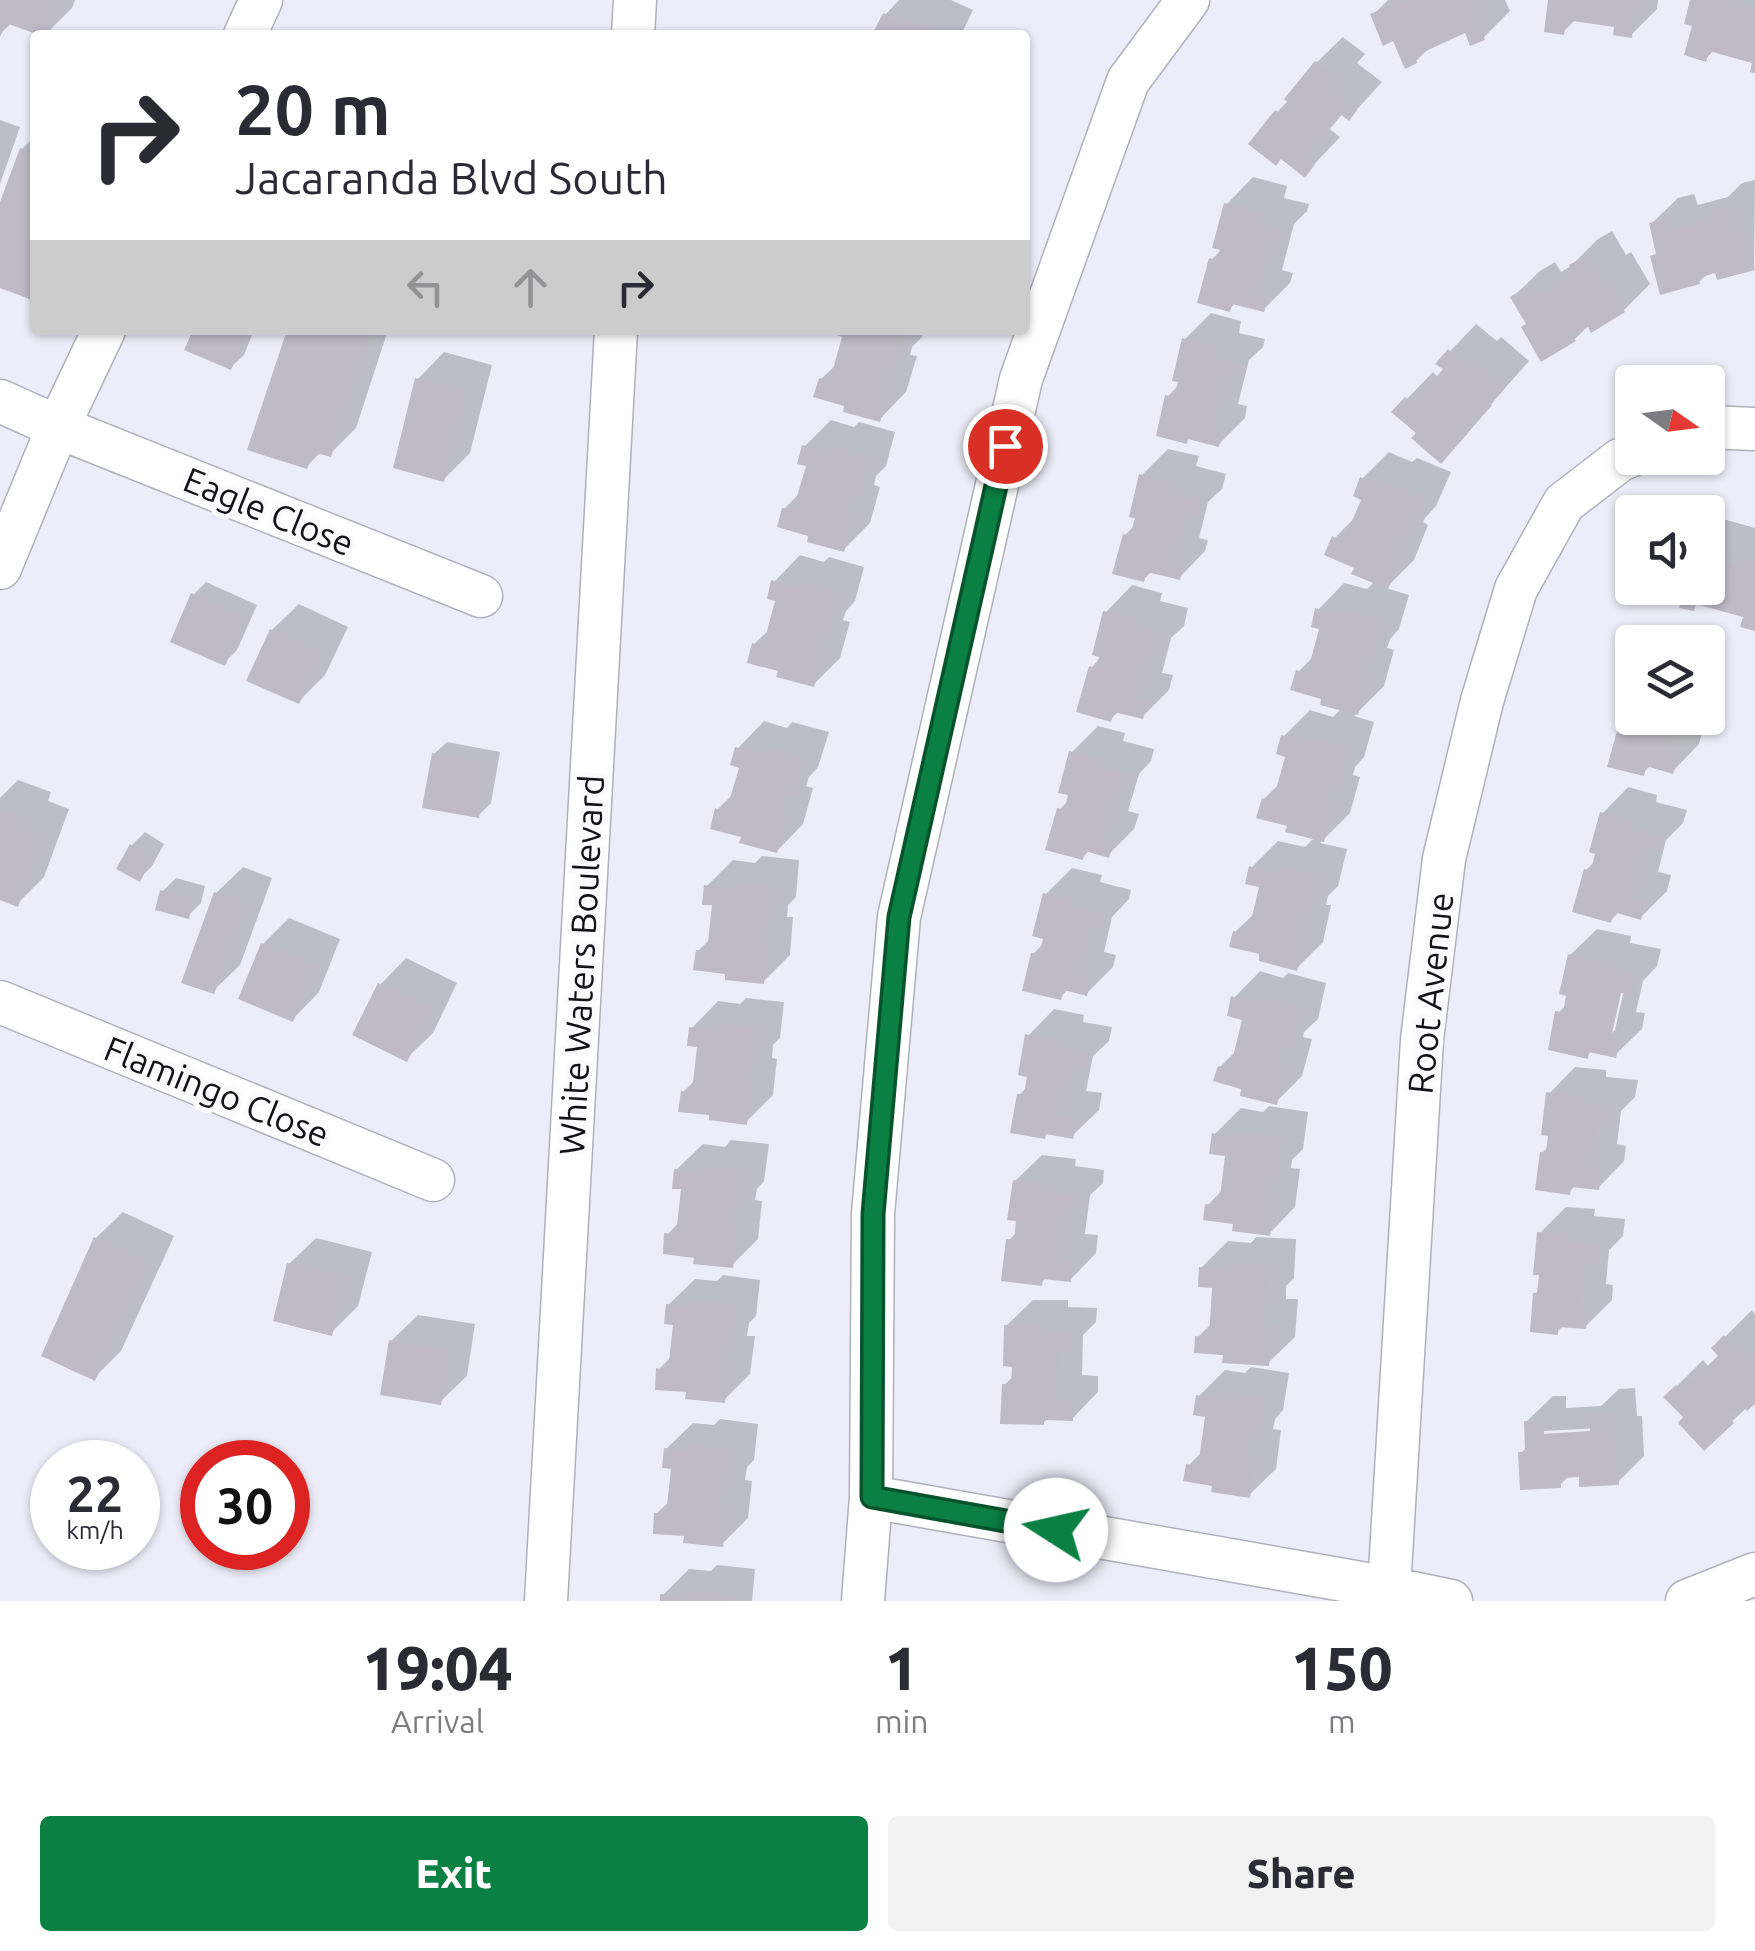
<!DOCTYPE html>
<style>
:root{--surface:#fff;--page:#f2f2f3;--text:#2b2b33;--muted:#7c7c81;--accent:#0b8043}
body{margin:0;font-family:Ubuntu,sans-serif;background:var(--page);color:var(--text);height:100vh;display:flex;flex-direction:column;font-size:38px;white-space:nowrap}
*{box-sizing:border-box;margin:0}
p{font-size:32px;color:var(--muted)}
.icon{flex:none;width:55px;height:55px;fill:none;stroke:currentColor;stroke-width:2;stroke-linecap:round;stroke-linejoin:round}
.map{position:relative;height:1601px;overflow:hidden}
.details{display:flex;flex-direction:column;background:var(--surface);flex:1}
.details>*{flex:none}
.banner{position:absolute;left:30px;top:30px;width:1000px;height:305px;border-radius:10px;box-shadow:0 2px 8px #0004;background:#fff;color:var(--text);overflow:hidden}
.needle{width:65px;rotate:104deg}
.controls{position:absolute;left:1615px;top:365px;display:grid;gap:20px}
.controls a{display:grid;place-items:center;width:110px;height:110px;border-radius:10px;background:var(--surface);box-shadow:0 2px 8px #0004;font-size:50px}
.speed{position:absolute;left:30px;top:1440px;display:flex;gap:20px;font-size:50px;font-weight:700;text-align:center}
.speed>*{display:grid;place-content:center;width:130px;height:130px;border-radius:50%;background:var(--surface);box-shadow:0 2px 8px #0004;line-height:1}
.speed small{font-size:25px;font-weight:400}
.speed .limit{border:15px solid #d22;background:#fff;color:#111}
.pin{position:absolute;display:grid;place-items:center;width:85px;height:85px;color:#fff;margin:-42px;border:5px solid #fff;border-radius:50%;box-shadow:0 2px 10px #0007}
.me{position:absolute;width:110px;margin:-55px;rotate:280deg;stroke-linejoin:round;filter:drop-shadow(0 0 8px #0008)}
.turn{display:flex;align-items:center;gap:35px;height:210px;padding:0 40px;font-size:45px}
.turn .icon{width:130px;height:130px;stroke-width:2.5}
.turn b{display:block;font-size:70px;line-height:85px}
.lanes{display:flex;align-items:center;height:95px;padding:0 40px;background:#0003;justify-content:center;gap:50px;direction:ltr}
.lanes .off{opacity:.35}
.eta{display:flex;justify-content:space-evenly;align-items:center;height:170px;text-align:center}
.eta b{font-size:60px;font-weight:800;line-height:70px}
.button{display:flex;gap:20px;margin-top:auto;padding:20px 40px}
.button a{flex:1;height:115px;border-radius:10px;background:var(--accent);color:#fff;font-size:40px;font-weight:800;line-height:115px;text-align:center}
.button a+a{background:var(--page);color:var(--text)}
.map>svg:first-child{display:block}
.shadow{fill:#0003;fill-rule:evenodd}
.building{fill:#bebac6}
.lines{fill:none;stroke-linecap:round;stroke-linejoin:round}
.minor-casing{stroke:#b0b0bc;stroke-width:45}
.minor{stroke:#fff;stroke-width:42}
.route-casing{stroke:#07532c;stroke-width:25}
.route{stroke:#0b8043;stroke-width:18}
.labels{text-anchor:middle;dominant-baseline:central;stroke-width:10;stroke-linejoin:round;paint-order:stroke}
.street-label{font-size:35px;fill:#121216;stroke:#fbfbfe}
</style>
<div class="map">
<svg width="1755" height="1601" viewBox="0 0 1755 1601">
<rect width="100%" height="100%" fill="#ededf9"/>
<path class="shadow" d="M0,0H75L72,8L45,35L12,23L0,34Z
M899,0H951L973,10L961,35H886L885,15Z
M1388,0H1505L1510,11L1483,38L1467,30L1432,45L1416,61L1373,15Z
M1551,0H1658L1657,9L1631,35L1617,24L1576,19L1563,32Z
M1693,0H1755V71V62L1714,50L1706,59L1695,24Z
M1343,37L1365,54L1357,63L1382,82L1349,118L1343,113L1330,129L1340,137L1304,175L1277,112L1289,100L1316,63Z
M0,120L20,127L0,184Z
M35,136V299L0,286V209L22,149Z
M1253,177L1287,186L1284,198L1309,204L1307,211L1294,224L1282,270L1293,273L1290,283L1263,310L1236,303L1229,309L1211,260L1223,248L1227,204Z
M1755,180L1754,268L1717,270L1709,272L1699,282L1658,252L1651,224L1678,198L1694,194L1698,205L1728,197L1742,183Z
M1612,231L1626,255L1631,252L1650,284L1624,310L1590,324L1575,339L1529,323L1513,297L1540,271L1555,262L1561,272L1571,266L1598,239Z
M1211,313L1241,321L1239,333L1265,339L1263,347L1249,360L1238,404L1247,406L1245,418L1219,444L1190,437L1186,441L1168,396L1180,384L1184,340Z
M1476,324L1497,341L1501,337L1529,361L1491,404L1492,405L1467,434L1441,460L1419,433L1394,412L1433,372L1439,378L1446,369L1439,363Z
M196,330H254L244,355L231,367Z
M289,330H388L356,428L330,454L321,452L307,466Z
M837,330H924L922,337L912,347L910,355L917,356L906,392L880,419L847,404L821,379L838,363L845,335Z
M444,352L492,365L470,453L444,479L418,379Z
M831,420L854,427L859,422L895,432L886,466L876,476L874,485L880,487L870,523L844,549L811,534L784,509L801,492L809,465L804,447Z
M1168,449L1199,456L1196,466L1226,474L1222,489L1208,502L1199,538L1208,540L1205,551L1179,578L1152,571L1144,579L1125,535L1136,524L1142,475Z
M1389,452L1412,462L1417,458L1451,472L1436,506L1425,518L1423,522L1428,525L1414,560L1386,588L1409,595L1399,629L1390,639L1387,648L1394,650L1384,686L1354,716L1374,722L1364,757L1355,767L1353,775L1360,777L1350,813L1320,843L1347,849L1338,886L1328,896L1326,905H1331L1323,942L1297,968L1262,952L1235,932L1256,912L1262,885L1252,867L1278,841L1305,847L1315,837L1290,824L1264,799L1280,783L1288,756L1283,737L1310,710L1333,717L1342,708L1324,697L1299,671L1315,655L1322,628L1318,610L1344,583L1367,589L1375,581L1357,567L1335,538L1357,515L1364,498L1362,479Z
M1716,517L1755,528V628L1746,615L1699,602L1693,609L1682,606L1687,588H1708V525Z
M800,555L824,562L829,557L864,567L855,601L846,611L843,620L850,622L840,658L813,685L781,670L754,644L771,628L778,600L774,582Z
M206,582L257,605L237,650L224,663L193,595Z
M1132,585L1162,593L1160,601L1188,608L1184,626L1171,638L1162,673L1173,675L1169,690L1142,717L1119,711L1111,719L1091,668L1103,655L1106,612Z
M299,604L348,627L325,675L299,701L272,630Z
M1708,661L1723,665L1719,683L1708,694Z
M1632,713V718H1697L1694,726L1703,729L1699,744L1673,771L1651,765L1643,773L1621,726Z
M764,721L787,728L792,722L829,732L818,767L809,777L806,786L813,788L803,824L777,851L744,836L718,809L735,792L742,766L738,748Z
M1098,726L1125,733L1123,741L1154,749L1151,761L1139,774L1128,811L1139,814L1134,829L1108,855L1090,850L1082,858L1059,810L1070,799L1071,794L1072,752Z
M447,742L500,752L491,803L478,816L434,754Z
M18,780L51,792L48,801L69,809L44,877L17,904L0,897V798Z
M1628,787L1657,795L1656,802L1687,810L1683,823L1666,840L1658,872L1671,875L1667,891L1641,917L1620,911L1611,920L1586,870L1596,860L1602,814Z
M145,832L164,844L152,866L139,879L120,868L132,845Z
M762,856L799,860L796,897L788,905L787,917H793L790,955L763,982L728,971L698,951L711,938L715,903L707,886L733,860L755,863Z
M243,867L272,878L240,965L213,991L216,893Z
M1072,868L1102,875L1100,882L1131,890L1129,899L1112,917L1104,952L1116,955L1113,967L1086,994L1068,989L1061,997L1033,954L1044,943L1046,937L1045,895Z
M176,878L205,886L201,903L188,916L163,891Z
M289,918L340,939L319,992L293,1019L263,944Z
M1597,929L1631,936L1630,943L1661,949L1657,966L1643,981L1636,1012L1645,1013L1642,1029L1615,1055L1593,1050L1587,1056L1558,1013L1567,1004L1570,955ZM1621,980L1626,981L1615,1030L1609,1036Z
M406,958L457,983L433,1033L406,1059L380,985Z
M1260,971L1283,978L1288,973L1326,983L1318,1019L1304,1032L1303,1037L1312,1039L1302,1076L1276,1102L1244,1087L1220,1067L1237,1050L1245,1018L1234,998Z
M746,998L784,1002L780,1038L773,1045L772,1058L777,1059L773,1095L746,1122L712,1113L683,1092L696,1079L700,1045L692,1028L718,1001L740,1004Z
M1054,1009L1084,1015L1083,1022L1112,1027L1109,1041L1093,1056L1086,1091L1102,1093L1099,1110L1072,1136L1048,1132L1044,1136L1019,1095L1028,1086V1036Z
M1575,1067L1606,1070V1077L1638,1080L1635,1097L1621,1111L1617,1144L1626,1146L1624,1161L1598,1188L1576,1185L1569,1192L1542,1153L1549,1146V1094Z
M1269,1106L1308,1112L1303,1149L1292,1160L1291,1168L1300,1169L1295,1207L1269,1234L1235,1221L1208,1205L1223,1189L1227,1154L1214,1135L1241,1108L1263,1112Z
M731,1140L769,1144L764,1181L757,1189L755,1200L762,1201L758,1239L732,1265L697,1255L667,1235L680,1221L684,1187L676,1170L703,1144L725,1147Z
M1042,1155L1076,1159L1075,1166L1104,1170L1103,1183L1090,1195L1085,1234L1098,1235L1096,1253L1070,1280L1047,1277L1041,1283L1009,1240L1018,1231L1015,1181Z
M1566,1207L1595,1209L1594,1216L1625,1219L1623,1236L1609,1250L1606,1284L1613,1285L1612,1300L1585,1327L1564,1325L1557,1332L1535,1294L1540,1289V1233Z
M123,1212L174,1236L121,1351L94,1378L96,1238Z
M1256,1237L1296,1239L1294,1278L1286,1286V1299H1298L1295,1337L1268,1363L1225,1353L1198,1337L1212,1323L1215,1285L1201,1268L1228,1241L1251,1243Z
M316,1238L372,1252L358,1306L331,1333L289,1264Z
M723,1275L760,1280L756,1316L749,1323L747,1336H755L750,1374L724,1400L689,1390L659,1369L672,1356L675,1323L668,1305L695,1279L717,1281Z
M1033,1300H1068V1307L1097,1308L1096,1322L1083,1335L1082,1375L1098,1376V1392L1072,1419L1048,1418L1043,1423L1004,1385L1014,1376L1006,1326Z
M1752,1310L1755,1314V1400L1704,1447L1687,1417L1666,1397L1703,1360L1708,1366L1720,1355L1714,1348Z
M418,1315L475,1324L467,1376L440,1402L391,1341Z
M1251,1367L1289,1373L1283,1410L1275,1419L1273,1429L1281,1430L1276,1469L1249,1495L1215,1484L1188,1466L1202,1452L1208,1415L1199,1396L1225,1370L1245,1373Z
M1635,1388L1637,1416H1642L1644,1456L1618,1482L1581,1475H1570L1560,1485L1521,1453L1528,1446L1526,1422L1553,1396H1566V1408L1601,1406L1619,1389ZM1602,1428L1603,1433L1544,1436V1431Z
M720,1419L758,1424L754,1460L747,1467L745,1480L752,1481L748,1518L722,1544L687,1534L656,1514L670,1501L673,1467L666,1449L693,1423L714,1425Z
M717,1565L755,1569L752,1601H662L663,1595L689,1569L711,1571Z"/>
<path class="building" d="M0,0H60L47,35H39L6,23L0,37Z
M1403,0H1410L1412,4L1422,0H1479L1483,8L1473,12L1485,40L1470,46L1465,33L1415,56L1417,63L1405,69L1393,41L1383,46L1370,14Z
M1548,0H1644L1643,10L1635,9L1632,38L1613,35L1614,27L1566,20L1564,35L1544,32Z
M1690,0H1734L1732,6L1748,10L1750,4L1755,6V73L1750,72L1752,63L1709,51L1706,62L1684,55L1692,26L1684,24Z
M883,13L908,25L910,19L945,35H883L874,31Z
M1315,61L1341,82L1333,90L1357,110L1349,121L1340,114L1305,156L1315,164L1305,178L1281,159L1276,166L1248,144L1275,110L1280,114L1289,103L1284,99Z
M20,148L35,153V301L0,288V202Z
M1224,203L1262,212L1259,224L1284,230L1281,240L1272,238L1257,297L1268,299L1264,312L1232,304L1230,312L1197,303L1209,258L1217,260L1220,250L1212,248Z
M1731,205L1738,231L1745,229L1755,270L1717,280L1715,273L1698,278L1700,284L1660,295L1650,256L1656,254L1649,223L1668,219L1672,230L1715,218L1713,209Z
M1585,256L1599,279L1604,276L1625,312L1591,333L1588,327L1572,335L1576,341L1541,362L1521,327L1526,324L1510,297L1528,286L1534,297L1573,273L1569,265Z
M193,330H249L231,370L184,350Z
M287,330H372L331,457L313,452L307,469L247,450Z
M835,330H906L896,366L889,364L885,381L892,383L880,422L843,412L844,406L813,397L819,378L830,380L842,337L834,334Z
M1182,338L1216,347L1214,359L1240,365L1237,376L1228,373L1213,430L1222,432L1219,447L1188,439L1187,444L1156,436L1165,395L1174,397L1178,382L1172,381Z
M1448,349L1469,366L1473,362L1505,388L1479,419L1474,415L1463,429L1468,433L1441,464L1411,438L1416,433L1391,412L1405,397L1413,405L1443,369L1435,364Z
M415,378L467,391L444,482L393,468Z
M802,445L829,453L830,447L871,458L860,496L853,494L849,511L855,513L844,552L807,542L808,536L777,527L782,508L793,510L806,466L797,464Z
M1139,474L1174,483L1171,493L1201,500L1196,518L1187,516L1174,564L1183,566L1180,580L1147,572L1144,582L1112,574L1123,534L1130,536L1135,518L1129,517Z
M1360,477L1386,488L1388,483L1426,499L1410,536L1405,533L1398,549L1404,552L1388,589L1351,574L1354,568L1324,555L1332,536L1343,542L1361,500L1353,496Z
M1708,548L1731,554L1729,562L1743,565L1745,557L1755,560V631L1740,627L1743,617L1696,604L1694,611L1679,608L1685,588H1708Z
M771,580L798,588L800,582L840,593L829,631L823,629L818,646L825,648L814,687L776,677L778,671L747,663L752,643L763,646L775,601L767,599Z
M191,593L246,618L225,666L170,642Z
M1315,608L1342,616L1344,609L1384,621L1373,659L1367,657L1362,674L1369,676L1358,715L1320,705L1321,699L1290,690L1296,670L1307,674L1319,629L1311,627Z
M1103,611L1137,619L1135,627L1163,634L1158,655L1150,653L1137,699L1148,701L1143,719L1114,712L1111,722L1076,712L1089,666L1096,668L1099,657L1092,655Z
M270,629L323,653L299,704L246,681Z
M1631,667L1632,718H1679L1669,753L1678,755L1673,774L1646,766L1644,776L1607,767L1619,724L1626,727L1630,712L1620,710Z
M1281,735L1308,743L1309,737L1349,748L1339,787L1333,784L1328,801L1335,803L1324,842L1285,832L1287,826L1256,818L1262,798L1273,801L1285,757L1276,754Z
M735,747L761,754L764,747L804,758L792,797L786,795L781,812L788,814L777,853L739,843L741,837L710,829L715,808L726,812L739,768L730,765Z
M1069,751L1100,760L1098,767L1129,775L1125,790L1117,788L1104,838L1114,840L1109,858L1085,851L1083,860L1045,850L1057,808L1064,810L1068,795L1058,793Z
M432,753L488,764L479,818L422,808Z
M0,809L26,819L23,827L44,835L18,907L0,900Z
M1600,812L1632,821L1631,828L1662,836L1657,852L1645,849L1633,898L1646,901L1641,920L1614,912L1611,923L1572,912L1584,869L1591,870L1595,854L1589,852Z
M130,844L153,857L140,882L116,869Z
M1249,866L1280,874L1282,866L1322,875L1312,915L1304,913L1301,931H1306L1297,971L1259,961V954L1229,947L1233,931L1248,934L1259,887L1245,884Z
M733,882L774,886L770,926L763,925L762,942L768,943L764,984L725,980V974L693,970L696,950L707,951L712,905H702L704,885L732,889Z
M160,890L194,898L189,919L155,910Z
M214,892L247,904L214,994L181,983Z
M1043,893L1077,901L1075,908L1106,916L1104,929L1091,925L1079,978L1091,981L1087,996L1064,990L1061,1000L1022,991L1031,953L1039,954L1043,939L1032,936Z
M261,943L316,965L293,1022L238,999Z
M1568,954L1606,962L1605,969L1636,975L1632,995L1621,993L1611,1038L1620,1039L1616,1058L1589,1052L1588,1059L1548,1050L1555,1011L1563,1012L1566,996L1559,994Z
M378,983L433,1010L407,1062L352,1035Z
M1231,996L1258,1004L1259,998L1301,1009L1292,1048L1282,1046L1278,1063L1287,1066L1277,1105L1240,1096L1241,1089L1213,1081L1218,1066L1230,1069L1242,1020L1227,1016Z
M718,1023L759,1027L754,1068L748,1067L746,1084L752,1085L747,1125L709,1120V1115L678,1112L681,1091L692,1092L697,1047L687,1046L689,1027L717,1030Z
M1025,1034L1059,1041L1058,1048L1086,1053L1083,1070L1071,1068L1061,1117L1077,1119L1073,1139L1046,1134L1045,1139L1010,1133L1017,1094H1024L1027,1077L1018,1075Z
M1546,1092L1581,1096L1580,1103L1612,1106L1609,1127L1598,1125L1592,1170L1601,1172L1599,1190L1571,1187L1570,1195L1535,1190L1540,1152L1546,1153L1548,1136L1541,1135Z
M1240,1132L1283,1138L1278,1178L1268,1176L1266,1194L1275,1195L1270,1236L1232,1231L1233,1224L1203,1220L1205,1204L1219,1205L1225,1156L1209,1154L1212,1133L1239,1138Z
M702,1166L743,1170L739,1210L732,1209L730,1226L737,1227L733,1268L693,1264L694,1258L663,1254L664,1233L676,1235L681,1189H672L674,1169L701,1172Z
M1013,1180L1051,1184L1050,1192L1078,1196L1077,1212L1066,1211L1060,1259L1073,1261L1071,1282L1043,1279L1042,1286L1001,1281L1006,1239L1014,1240L1016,1221L1007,1220Z
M1537,1232L1569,1235V1242L1600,1244L1597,1266L1585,1264L1581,1310H1588L1586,1329L1558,1327V1335L1530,1332L1533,1293H1537L1539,1275H1533Z
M94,1237L149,1263L95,1381L41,1356Z
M287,1263L347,1278L332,1336L273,1321Z
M1227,1263L1271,1265L1268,1307H1261V1324L1272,1325L1269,1366L1222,1363L1223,1355L1194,1353L1195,1336L1209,1338L1212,1288L1198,1287L1199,1267L1227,1269Z
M694,1301L735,1305L731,1345L725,1344L722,1362H729L725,1403L685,1399L686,1392L655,1390L656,1368L668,1370L673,1325L664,1324L666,1304L693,1307Z
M1004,1325L1042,1326V1333L1071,1334V1351H1058L1057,1400L1073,1401V1421L1044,1420V1425L1000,1424L1002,1384H1011L1012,1367L1003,1366Z
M1724,1335L1743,1355L1747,1352L1755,1360V1404L1747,1411L1741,1404L1727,1416L1734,1423L1704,1451L1678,1423L1683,1417L1663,1397L1676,1385L1681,1391L1718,1356L1711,1348Z
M389,1340L449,1350L441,1405L380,1395Z
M1223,1392L1264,1399L1258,1439L1250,1438L1248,1455L1256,1456L1250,1498L1211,1492L1212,1486L1183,1481L1186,1464L1198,1466L1205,1417L1193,1415L1196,1395L1222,1399Z
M1609,1413L1611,1442L1616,1441L1619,1485L1579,1487V1477L1561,1478V1488L1520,1490L1518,1452H1525L1524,1421H1540L1541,1434L1590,1431V1414Z
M691,1444L733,1450L729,1489L723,1488L720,1506L727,1507L723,1547L683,1543L684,1536L653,1534L654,1513L666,1514L671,1469L662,1468L664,1448L691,1451Z
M688,1591L730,1595L729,1601H660V1594L687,1597Z"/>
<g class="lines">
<defs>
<path id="minor" d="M245,35L261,0
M633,35L635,0
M0,401L58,427L481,596
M1708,427L1755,429
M0,568L58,427L104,330
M0,1002L433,1180
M871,1497L1389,1588L1451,1601
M1389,1588L1422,1040L1444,859L1482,701L1516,589L1564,503L1620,460L1632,455
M546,1601L616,330
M863,1601L871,1497L873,1214L899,917L1021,379L1128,81L1188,0
M1687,1601L1755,1574"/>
</defs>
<use href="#minor" class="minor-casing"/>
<use href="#minor" class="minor"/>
</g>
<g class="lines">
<defs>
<path id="route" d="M1005,446L899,917L873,1214L872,1497L1056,1530"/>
</defs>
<use href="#route" class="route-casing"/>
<use href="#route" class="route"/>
</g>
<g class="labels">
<g class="street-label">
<text transform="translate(269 511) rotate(22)">Eagle Close</text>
<text transform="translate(581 965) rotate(-87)">White Waters Boulevard</text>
<text transform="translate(1430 993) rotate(-84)">Root Avenue</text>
<text transform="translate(217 1091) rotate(22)">Flamingo Close</text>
</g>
</g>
</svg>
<div class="controls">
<a><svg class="needle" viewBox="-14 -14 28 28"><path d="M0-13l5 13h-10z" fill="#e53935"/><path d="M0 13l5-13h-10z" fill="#7c7c81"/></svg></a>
<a><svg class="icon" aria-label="sound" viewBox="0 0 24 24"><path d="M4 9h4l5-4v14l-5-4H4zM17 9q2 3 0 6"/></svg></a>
<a><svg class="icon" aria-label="layers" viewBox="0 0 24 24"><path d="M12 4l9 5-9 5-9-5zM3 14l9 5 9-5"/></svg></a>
</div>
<div class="speed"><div>22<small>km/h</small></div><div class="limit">30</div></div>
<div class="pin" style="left:1005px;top:446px;background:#d93025"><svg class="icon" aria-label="arrive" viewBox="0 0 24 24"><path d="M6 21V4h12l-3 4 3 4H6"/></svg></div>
<svg class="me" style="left:1056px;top:1530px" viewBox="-20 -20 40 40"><circle r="19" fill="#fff"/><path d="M0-13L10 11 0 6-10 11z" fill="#0b8043"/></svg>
<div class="banner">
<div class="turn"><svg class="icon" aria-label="right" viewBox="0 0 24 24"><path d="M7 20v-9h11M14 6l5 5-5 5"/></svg><div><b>20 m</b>Jacaranda Blvd South</div></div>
<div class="lanes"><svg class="icon off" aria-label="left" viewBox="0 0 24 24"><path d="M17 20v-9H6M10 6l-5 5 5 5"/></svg><svg class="icon off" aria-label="ahead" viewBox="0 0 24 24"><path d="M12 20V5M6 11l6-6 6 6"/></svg><svg class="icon" aria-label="right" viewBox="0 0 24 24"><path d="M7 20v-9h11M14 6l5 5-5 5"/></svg></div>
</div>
</div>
<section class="details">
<div class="eta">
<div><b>19:04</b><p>Arrival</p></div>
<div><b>1</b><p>min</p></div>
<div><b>150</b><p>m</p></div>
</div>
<div class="button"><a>Exit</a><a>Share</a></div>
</section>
